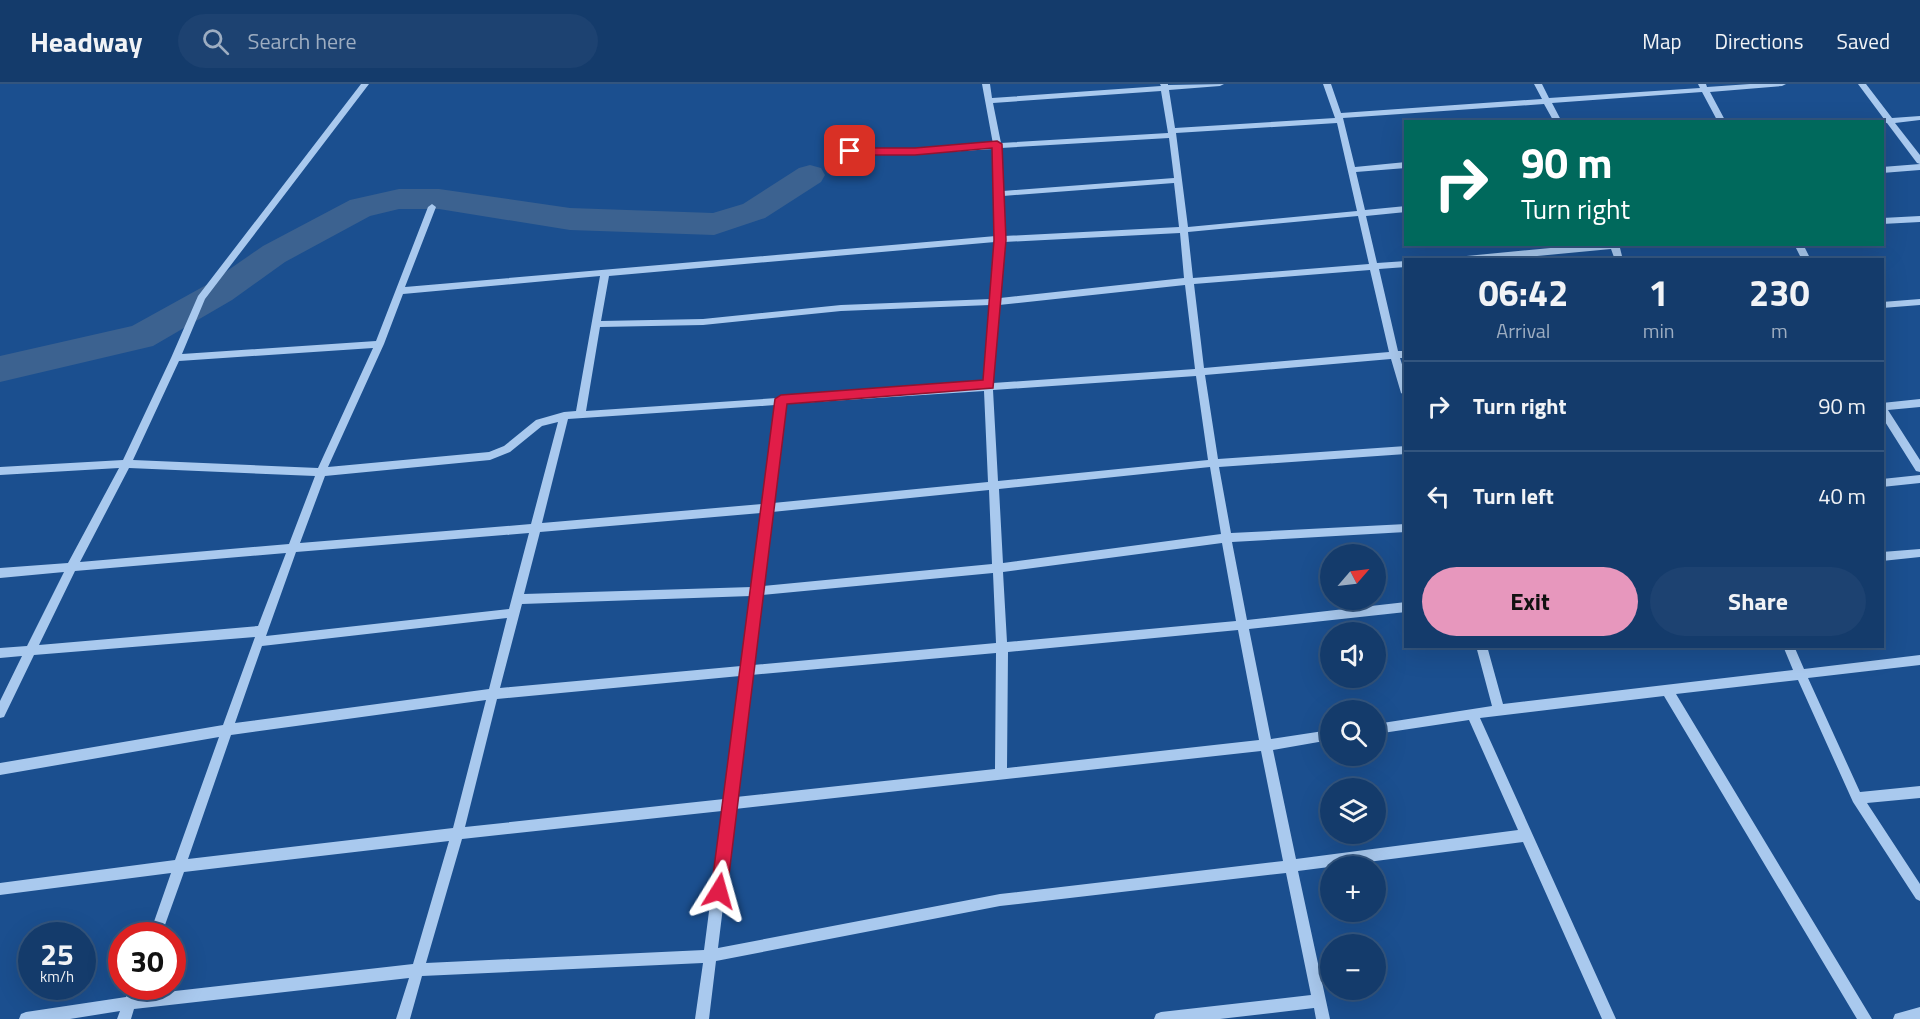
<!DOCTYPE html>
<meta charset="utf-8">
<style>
:root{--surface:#143b6b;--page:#1d4271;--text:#f1f3f6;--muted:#9dadc1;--line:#33557e;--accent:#e797bd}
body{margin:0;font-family:"Titillium Web",sans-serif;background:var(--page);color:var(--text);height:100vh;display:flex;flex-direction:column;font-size:22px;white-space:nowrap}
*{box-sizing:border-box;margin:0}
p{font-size:20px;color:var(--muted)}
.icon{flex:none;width:33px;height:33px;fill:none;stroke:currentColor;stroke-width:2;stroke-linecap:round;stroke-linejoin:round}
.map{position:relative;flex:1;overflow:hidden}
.panel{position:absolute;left:1404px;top:174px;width:480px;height:390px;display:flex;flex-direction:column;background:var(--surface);border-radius:0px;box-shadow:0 6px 24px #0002,0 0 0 2px var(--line)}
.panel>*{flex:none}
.top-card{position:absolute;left:1404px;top:36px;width:480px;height:126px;border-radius:0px;box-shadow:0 6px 24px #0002,0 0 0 2px var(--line);background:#00695c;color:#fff;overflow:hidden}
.needle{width:39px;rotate:62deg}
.buttons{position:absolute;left:1320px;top:460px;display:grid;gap:12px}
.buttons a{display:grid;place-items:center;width:66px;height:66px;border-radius:50%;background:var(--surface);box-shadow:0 6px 24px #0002,0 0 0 2px var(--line);font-size:30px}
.speed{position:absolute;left:18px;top:838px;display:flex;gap:12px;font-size:30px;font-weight:700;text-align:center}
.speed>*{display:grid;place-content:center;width:78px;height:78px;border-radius:50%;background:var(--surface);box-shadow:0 6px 24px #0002,0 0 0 2px var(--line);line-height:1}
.speed small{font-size:15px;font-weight:400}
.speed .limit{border:9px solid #d22;background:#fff;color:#111}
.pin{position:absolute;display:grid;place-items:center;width:51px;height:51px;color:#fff;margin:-26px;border-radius:12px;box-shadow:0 3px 9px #0006}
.me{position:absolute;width:66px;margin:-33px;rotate:8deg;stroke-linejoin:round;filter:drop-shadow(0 0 4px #0008)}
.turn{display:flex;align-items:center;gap:21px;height:126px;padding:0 18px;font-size:27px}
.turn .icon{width:78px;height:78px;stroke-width:2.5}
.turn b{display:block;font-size:42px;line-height:51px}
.eta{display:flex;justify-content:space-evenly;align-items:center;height:102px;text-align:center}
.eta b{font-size:36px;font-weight:700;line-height:42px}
.primary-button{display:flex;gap:12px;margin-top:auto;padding:12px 18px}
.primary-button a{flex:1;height:69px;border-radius:36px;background:var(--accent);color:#111;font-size:24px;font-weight:700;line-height:69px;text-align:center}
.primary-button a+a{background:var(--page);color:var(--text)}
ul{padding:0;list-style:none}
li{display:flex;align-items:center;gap:18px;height:90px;padding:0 18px;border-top:2px solid var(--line)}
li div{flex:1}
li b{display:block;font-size:22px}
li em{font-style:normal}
header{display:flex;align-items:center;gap:36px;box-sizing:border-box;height:84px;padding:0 30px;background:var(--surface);border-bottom:2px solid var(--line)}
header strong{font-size:28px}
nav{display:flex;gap:33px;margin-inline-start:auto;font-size:21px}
.search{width:420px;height:54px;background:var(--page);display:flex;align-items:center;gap:15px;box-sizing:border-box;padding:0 21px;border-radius:33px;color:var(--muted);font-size:22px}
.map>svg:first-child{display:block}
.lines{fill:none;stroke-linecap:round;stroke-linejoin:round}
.canal{fill:#3c6290;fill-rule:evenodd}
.minor{fill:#a9c9ee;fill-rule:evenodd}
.route{fill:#e11d48;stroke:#92132f;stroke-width:1.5}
</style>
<header>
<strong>Headway</strong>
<div class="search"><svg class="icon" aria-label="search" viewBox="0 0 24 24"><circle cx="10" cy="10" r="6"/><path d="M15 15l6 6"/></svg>Search here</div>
<nav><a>Map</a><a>Directions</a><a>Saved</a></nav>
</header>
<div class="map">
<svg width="1920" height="935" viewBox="0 0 1920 935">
<rect width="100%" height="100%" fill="#1b4f8f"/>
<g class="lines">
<path class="canal" d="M810,81L821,84L825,91L821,98L765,134L714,151L570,146L439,125H399L370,132L285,178L232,216L153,262L0,298V272L132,242L208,200L263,162L350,116L399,105H439L570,124L713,129L743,120L799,84Z"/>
<path class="minor" d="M361,0H369L205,215L182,270L376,257L428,123L432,120L436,123L405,203L996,152L993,65L915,70H850L846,67L850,64H915L993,60L982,0H990L992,14L1161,2L1160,0H1168V1L1224,0L1220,2L1169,6L1175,44L1335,34L1323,0H1331L1341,29L1542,15L1534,0H1542L1549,14L1700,4L1698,0H1706L1707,3L1750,0H1786L1782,2L1710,8L1726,38H1718L1702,8L1552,19L1562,38H1554L1544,20L1343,34L1355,83L1406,78V84L1356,88L1365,126L1406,122V128L1366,132L1377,179L1406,177V183L1379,185L1398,267H1406V274H1400L1406,293V312L1401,309L1391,275L1205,291L1218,375L1406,362V370L1219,383L1231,449L1406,440V448L1232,458L1247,536L1406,518V528L1249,545L1271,655L1330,646V656L1273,666L1296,775L1518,746L1469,636L1376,650V640L1492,622L1476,562H1487L1503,620L1793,586L1783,562H1794L1804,585L1920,571V581L1808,594L1860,708L1920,702V714L1867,719L1920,800V817L1916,815L1853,718L1798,596L1676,610L1872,935H1857L1664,612L1480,634L1616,935H1602L1523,758L1298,787L1330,935H1316L1314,924L1220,935H1154L1156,930L1161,928L1311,911L1286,789L1000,822L716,877L709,935H695L703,879L422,892L410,935H396L409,894L134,925L131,935H117L120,927L70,935H19L21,930L26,928L126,913L129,903H143L140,911L413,880L449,757L184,788L161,852H149L171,789L0,811V799L175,776L219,653L0,691V679L223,641L255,553L34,571L4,633L0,634V617L22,572L0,574V564L27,562L64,488L0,494V484L68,479L119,384L0,391V383L123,376L171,274L198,212ZM1161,7L1168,49L1001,59L993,19ZM1337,39L1357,127L1188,143L1176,49ZM1169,54L1174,94L1003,107L1001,64ZM1174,99L1179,143L1004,152L1003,112ZM1358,132L1369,180L1193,194L1188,148ZM1180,149L1184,194L1000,214L1004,158ZM995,158L991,215L841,221L703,235L601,237L609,192ZM1370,186L1389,268L1204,284L1194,200ZM600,192L576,327L564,328L536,336L504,362L489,368L328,383L384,260L403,210ZM1185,201L1195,285L993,299L999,221ZM990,221L983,299L785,313L781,311L777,314L586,327L600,243L703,241L841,227ZM373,264L318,384L133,376L179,277ZM1196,292L1208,376L998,397L993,306ZM984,307L988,398L773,419L785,320ZM775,321L762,420L542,439L568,335ZM558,338L531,440L300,459L325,392L490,376L510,368L542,342ZM1210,383L1221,450L1003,479L999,405ZM129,384L315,392L289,460L80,478ZM989,406L992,480L763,502L772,428ZM761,429L752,503L524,510L540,448ZM529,449L509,525L266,552L296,468ZM1222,459L1236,537L1007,558L1003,488ZM286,469L258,542L39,561L75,487ZM993,489L996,559L753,581L761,511ZM751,512L741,582L500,604L522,520ZM507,534L489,605L235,639L262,562ZM1238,546L1259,656L1007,684L1008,568ZM996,569L995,685L736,713L751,591ZM740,592L724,715L465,743L497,615ZM486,616L453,744L188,775L231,651ZM1261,667L1283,777L1000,810L718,864L735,725ZM722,727L704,866L426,879L462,755Z
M1858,0H1866L1892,34L1920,32V36L1895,39L1920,71V80L1917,79L1887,39L1880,38L1884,35Z
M1920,80V86L1882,89V83Z
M1920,132V138L1882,140V134Z
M1593,160H1635L1631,163L1620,164L1623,176H1615L1611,165L1495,176H1452L1456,173Z
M1794,160H1803L1811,176H1802Z
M1920,215V221L1882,224V218Z
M1920,315V323L1888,326L1920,376V388L1916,387L1882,333V319Z
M1920,391V399L1882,403V395Z
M1920,465V473L1882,477V468Z
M1920,923V935H1893L1895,930Z"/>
</g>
<path class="route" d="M997,57L1002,60L1006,156L993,304L787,320L727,807L725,813L719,815L713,813L711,807L775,315L781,311L983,296L994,156L992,64L915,71H850L845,67L850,64H915Z"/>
</svg>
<div class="buttons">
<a><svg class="needle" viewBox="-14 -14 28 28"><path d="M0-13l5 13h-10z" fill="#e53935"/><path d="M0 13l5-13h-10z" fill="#9dadc1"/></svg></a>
<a><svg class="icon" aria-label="sound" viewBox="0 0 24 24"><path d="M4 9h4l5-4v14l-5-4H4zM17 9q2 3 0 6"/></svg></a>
<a><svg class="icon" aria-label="search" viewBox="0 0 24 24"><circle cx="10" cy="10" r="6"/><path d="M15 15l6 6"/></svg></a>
<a><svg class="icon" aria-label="layers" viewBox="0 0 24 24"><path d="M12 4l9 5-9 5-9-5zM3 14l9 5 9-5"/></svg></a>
<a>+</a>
<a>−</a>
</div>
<div class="speed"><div>25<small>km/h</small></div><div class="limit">30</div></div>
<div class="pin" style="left:850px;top:67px;background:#d93025"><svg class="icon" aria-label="arrive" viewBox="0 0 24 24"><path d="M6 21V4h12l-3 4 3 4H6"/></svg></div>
<svg class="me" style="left:719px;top:807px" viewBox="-20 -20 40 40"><path d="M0-17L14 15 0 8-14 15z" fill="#e11d48" stroke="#fff" stroke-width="4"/></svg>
<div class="top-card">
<div class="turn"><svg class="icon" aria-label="right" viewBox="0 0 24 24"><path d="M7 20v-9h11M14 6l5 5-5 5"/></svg><div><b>90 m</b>Turn right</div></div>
</div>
<section class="panel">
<div class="eta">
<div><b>06:42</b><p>Arrival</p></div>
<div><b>1</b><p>min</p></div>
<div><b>230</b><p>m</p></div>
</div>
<ul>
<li><svg class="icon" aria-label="right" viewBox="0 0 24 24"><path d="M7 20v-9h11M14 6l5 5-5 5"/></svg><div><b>Turn right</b></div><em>90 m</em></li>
<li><svg class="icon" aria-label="left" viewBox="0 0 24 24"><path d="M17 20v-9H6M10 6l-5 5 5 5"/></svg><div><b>Turn left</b></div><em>40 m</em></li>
</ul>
<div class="primary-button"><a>Exit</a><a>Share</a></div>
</section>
</div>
